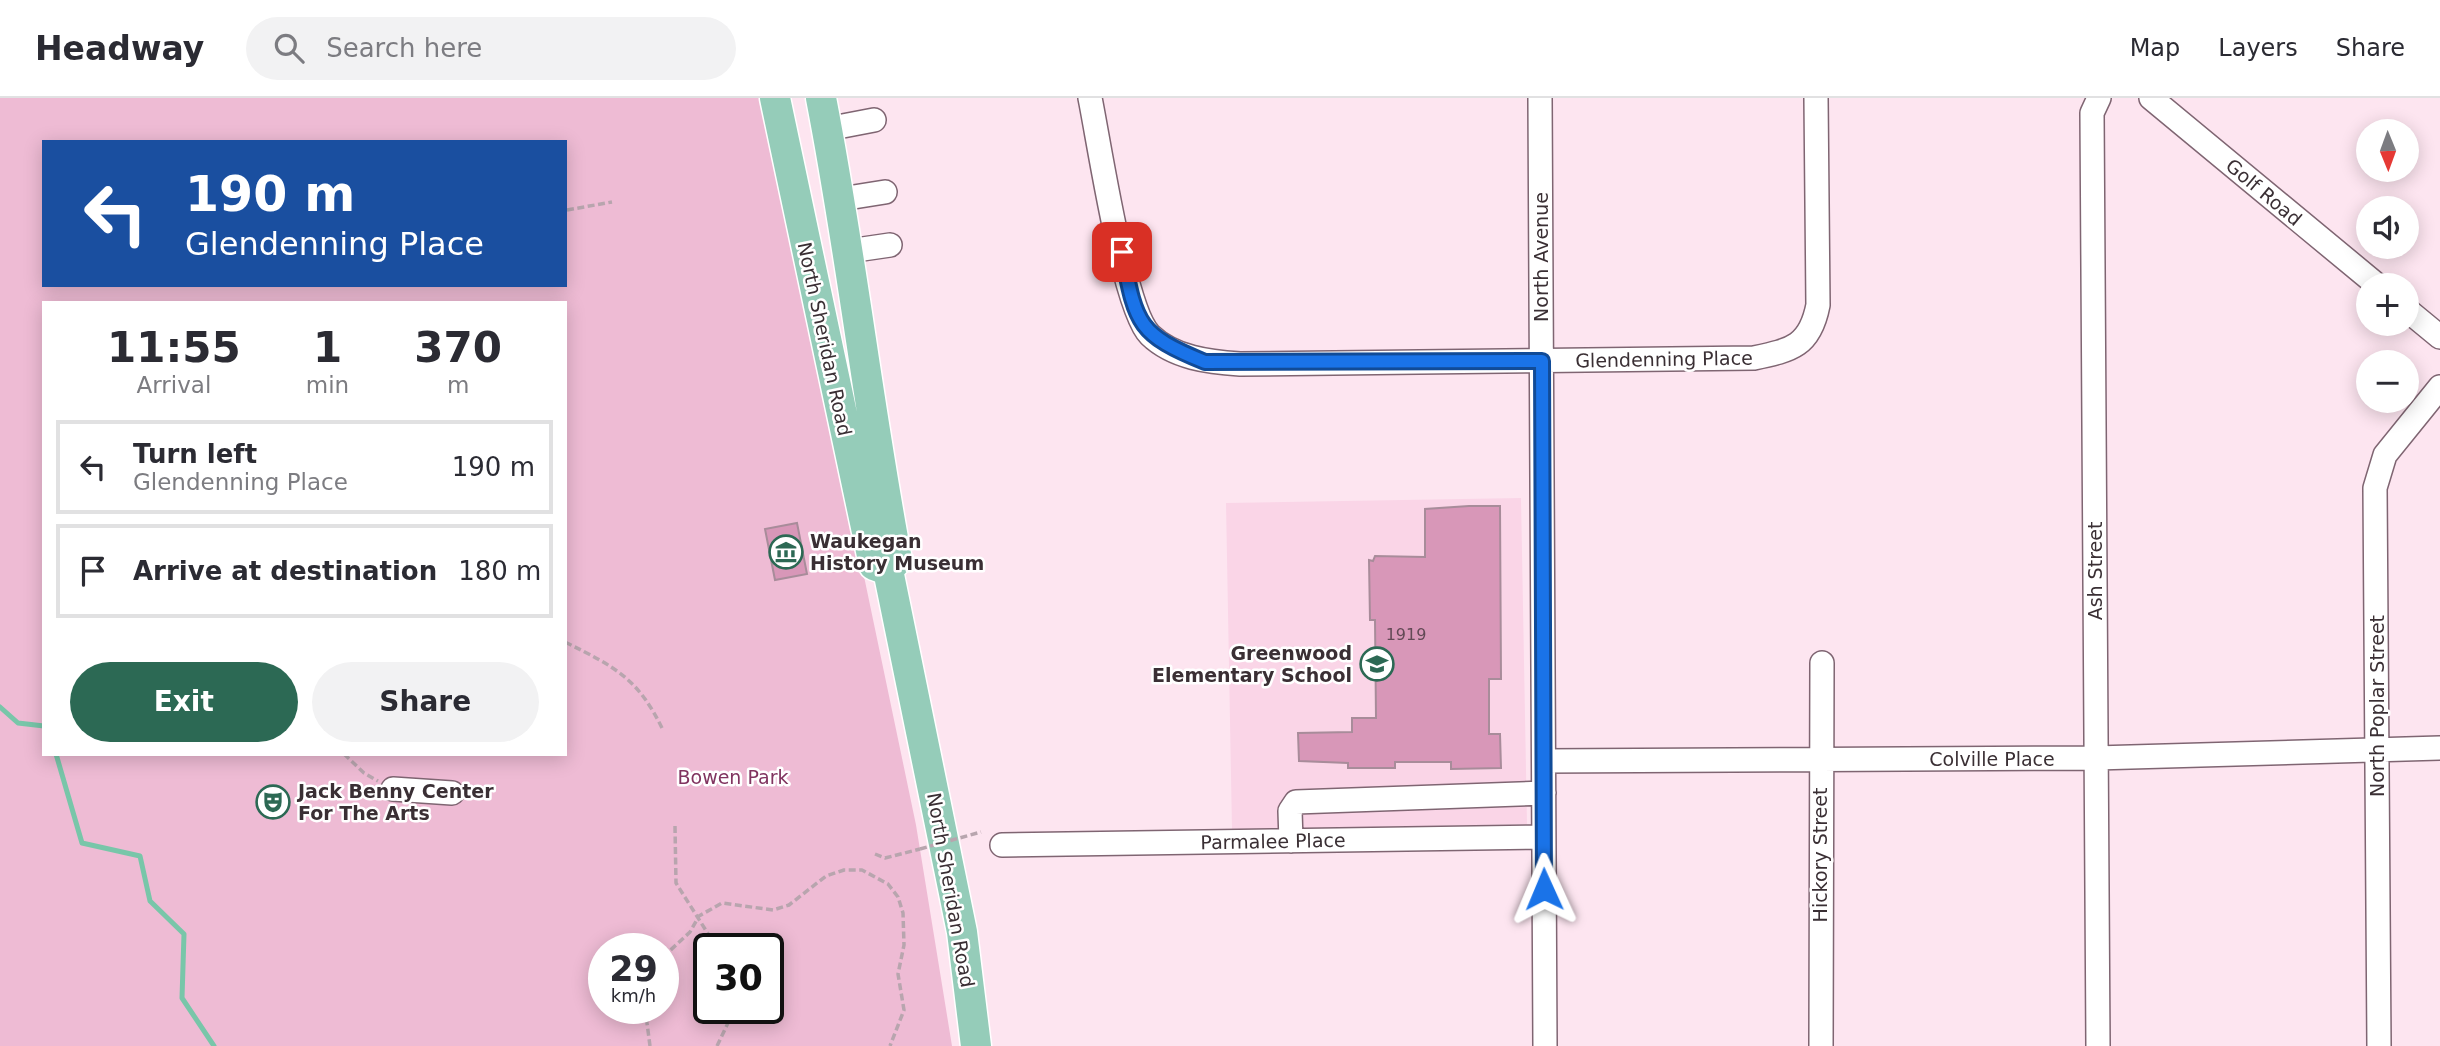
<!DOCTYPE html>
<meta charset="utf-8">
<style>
:root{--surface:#fff;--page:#f2f2f3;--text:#2b2b33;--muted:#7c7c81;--line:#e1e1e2;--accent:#2c6954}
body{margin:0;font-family:"DejaVu Sans",sans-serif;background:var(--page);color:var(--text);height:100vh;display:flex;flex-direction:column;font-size:26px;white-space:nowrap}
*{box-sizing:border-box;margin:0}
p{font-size:23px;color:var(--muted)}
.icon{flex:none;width:38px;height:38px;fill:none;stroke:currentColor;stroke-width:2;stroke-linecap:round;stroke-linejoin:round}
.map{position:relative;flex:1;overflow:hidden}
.sheet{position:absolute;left:42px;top:203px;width:525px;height:455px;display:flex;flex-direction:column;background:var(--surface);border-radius:0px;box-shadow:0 4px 18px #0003}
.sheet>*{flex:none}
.banner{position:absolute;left:42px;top:42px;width:525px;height:147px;border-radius:0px;box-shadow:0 4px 18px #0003;background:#1a4fa0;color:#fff;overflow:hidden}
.needle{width:46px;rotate:179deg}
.tools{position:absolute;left:2356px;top:21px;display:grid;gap:14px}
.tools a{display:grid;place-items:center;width:63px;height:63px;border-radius:50%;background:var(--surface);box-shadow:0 4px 18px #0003;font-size:35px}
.speed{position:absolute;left:588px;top:835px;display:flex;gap:14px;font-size:35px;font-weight:700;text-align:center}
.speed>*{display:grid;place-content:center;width:91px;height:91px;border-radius:50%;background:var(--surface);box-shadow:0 4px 18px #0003;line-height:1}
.speed small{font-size:18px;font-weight:400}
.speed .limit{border:4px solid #111;border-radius:10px;background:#fff;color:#111}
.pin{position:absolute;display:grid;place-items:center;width:60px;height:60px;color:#fff;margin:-30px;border-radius:14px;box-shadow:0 4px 10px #0006}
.me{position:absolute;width:77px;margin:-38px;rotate:359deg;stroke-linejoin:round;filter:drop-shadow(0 0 5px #0008)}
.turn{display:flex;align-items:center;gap:24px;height:147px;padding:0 28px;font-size:32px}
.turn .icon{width:91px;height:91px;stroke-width:2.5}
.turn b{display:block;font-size:49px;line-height:60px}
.eta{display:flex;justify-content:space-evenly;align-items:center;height:119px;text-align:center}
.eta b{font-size:42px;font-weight:800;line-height:49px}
.primary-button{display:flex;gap:14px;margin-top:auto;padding:14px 28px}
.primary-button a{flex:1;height:80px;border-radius:42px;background:var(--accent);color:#fff;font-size:28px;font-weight:800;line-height:80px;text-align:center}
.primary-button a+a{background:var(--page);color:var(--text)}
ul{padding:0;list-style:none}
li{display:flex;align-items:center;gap:21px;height:94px;margin:0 14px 10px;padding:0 14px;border:4px solid var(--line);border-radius:0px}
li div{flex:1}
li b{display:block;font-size:26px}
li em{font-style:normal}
header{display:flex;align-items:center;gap:42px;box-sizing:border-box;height:98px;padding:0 35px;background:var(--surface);border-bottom:2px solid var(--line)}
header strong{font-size:33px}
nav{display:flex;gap:38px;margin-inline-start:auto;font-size:24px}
.search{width:490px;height:63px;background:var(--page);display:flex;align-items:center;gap:18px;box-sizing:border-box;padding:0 24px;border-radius:38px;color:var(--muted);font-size:26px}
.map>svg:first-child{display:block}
.built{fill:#fad5e7}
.green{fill:#eebbd4;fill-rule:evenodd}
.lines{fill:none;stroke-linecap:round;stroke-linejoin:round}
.stream{stroke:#78c6a9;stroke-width:5}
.building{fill:#d897b8;stroke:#a88c9a;stroke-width:2}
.minor-casing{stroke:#7f6572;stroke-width:26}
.major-casing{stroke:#fff;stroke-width:33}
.path{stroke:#b8a5ae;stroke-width:3.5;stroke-dasharray:7 3.5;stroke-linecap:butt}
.minor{stroke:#fff;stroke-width:23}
.major{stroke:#95ccb9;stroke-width:30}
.path-bridge{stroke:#b8a5ae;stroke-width:3.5;stroke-dasharray:7 3.5;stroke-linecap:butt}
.route-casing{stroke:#114b97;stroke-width:18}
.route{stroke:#1a73e8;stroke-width:12}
.labels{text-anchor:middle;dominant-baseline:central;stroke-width:5;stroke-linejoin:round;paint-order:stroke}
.number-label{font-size:16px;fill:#624955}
.street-label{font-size:19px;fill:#3a2f34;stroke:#fff}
.poi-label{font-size:19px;font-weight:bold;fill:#3a2f34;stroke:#fff;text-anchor:start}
.park-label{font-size:19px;fill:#813460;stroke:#fff}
</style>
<header>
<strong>Headway</strong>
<div class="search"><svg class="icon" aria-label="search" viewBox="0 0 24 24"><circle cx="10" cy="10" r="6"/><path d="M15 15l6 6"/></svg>Search here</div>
<nav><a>Map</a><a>Layers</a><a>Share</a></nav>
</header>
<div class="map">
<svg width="2440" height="948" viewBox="0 0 2440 948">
<rect width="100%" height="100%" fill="#fde5f0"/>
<path class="built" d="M1521,400L1527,726L1232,732L1226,405Z"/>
<path class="green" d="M0,0H764L916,727L952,948H0ZM44,44H565V187H44ZM44,205H565V656H44ZM604,850H663V910H604ZM709,850H768V910H709Z"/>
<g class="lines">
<path class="stream" d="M0,609L18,625L44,628
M56,656L82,745L140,758L150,803L184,836L182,900L214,948"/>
</g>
<path class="building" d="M1469,408H1500L1501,581H1489V636H1500L1501,670L1451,671V664H1395V670H1348V665L1299,663L1298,635L1352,634V620H1376L1375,522H1370L1369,462L1373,463L1375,458L1425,459V411Z
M797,425L807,476L775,482L765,431Z"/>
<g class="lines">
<defs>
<path id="minor" d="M1090,0C1099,44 1124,212 1150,237C1174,260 1209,264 1240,266L1754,260C1792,252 1810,248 1818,207L1816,0
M1540,0L1545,948
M2151,0L2377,187
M827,31L874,22
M841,101L885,94
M849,153L890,147
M2406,211L2440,239
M1544,663L2096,660L2440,650
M393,691L452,695
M1291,743L1290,713L1296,704L1544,695
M1002,747L1543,739
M1821,948L1822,565
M2098,948L2092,15L2099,0
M2379,948L2375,390L2385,357L2440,289"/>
<path id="major" d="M775,0L874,467L888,472
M821,0C851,153 868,309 897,462L888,472
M888,472L962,834L976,948"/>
</defs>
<use href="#minor" class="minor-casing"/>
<use href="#major" class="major-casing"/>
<path class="path" d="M567,112L612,104
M565,544C615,569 638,580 663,632
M344,656L364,675L378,683
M675,728L676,785L717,850
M875,756L885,760L920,751
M663,859L690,834L699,818L722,805L773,812L789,807L826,778L844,772H862L888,786L898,799L903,815L904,847L898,876L904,912L890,948
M645,910L650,948
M717,948L728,925L726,910"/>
<use href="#minor" class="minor"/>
<use href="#major" class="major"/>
<path class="path-bridge" d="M920,751L981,734"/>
</g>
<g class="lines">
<defs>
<path id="route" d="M1122,154C1136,225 1136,236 1205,264L1542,263L1544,791"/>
</defs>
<use href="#route" class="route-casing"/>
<use href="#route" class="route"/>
</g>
<defs>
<symbol id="museum-ring" viewBox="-11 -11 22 22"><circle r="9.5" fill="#fff" stroke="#2c6954" stroke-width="1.5"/><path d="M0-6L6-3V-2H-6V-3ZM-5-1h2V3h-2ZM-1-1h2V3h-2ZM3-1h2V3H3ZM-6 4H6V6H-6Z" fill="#2c6954"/></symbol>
<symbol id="school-ring" viewBox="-11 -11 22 22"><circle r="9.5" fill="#fff" stroke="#2c6954" stroke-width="1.5"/><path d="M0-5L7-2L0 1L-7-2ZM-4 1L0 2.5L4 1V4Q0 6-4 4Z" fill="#2c6954"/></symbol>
<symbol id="theatre-ring" viewBox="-11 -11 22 22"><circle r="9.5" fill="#fff" stroke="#2c6954" stroke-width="1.5"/><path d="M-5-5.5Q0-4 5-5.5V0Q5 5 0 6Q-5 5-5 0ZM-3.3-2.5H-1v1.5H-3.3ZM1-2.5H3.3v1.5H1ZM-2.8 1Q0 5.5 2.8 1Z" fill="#2c6954"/></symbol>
</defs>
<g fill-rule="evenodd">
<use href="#museum-ring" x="767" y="435" width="38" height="38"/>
<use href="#school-ring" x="1358" y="547" width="38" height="38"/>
<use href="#theatre-ring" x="254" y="685" width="38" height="38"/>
</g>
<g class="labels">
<g class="number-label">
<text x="1406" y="536">1919</text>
</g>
<g class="street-label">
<text transform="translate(2264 94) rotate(40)">Golf Road</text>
<text transform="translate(1541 159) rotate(-90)">North Avenue</text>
<text transform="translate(825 241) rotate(78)">North Sheridan Road</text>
<text transform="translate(1664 261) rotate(-1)">Glendenning Place</text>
<text transform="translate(2095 473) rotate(-90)">Ash Street</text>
<text transform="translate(2377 608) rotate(-90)">North Poplar Street</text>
<text x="1992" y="661">Colville Place</text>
<text transform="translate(1273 743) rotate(-1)">Parmalee Place</text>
<text transform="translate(1820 757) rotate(-90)">Hickory Street</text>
<text transform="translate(951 792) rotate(80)">North Sheridan Road</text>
</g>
<g class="poi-label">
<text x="810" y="443">Waukegan<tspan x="810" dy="22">History Museum</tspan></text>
<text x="1352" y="555" text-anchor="end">Greenwood<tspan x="1352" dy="22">Elementary School</tspan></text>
<text x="298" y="693">Jack Benny Center<tspan x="298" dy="22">For The Arts</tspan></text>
</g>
<g class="park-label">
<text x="733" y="679">Bowen Park</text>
</g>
</g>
</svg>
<div class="tools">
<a><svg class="needle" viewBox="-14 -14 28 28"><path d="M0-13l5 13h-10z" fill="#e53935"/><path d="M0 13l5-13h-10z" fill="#7c7c81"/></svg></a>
<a><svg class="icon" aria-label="sound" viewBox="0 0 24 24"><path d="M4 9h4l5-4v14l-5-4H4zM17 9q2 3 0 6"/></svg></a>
<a>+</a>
<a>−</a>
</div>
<div class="speed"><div>29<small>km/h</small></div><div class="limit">30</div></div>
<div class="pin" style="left:1122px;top:154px;background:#d93025"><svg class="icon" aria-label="arrive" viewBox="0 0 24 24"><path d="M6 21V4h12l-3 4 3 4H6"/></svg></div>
<svg class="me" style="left:1544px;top:791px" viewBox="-20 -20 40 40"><path d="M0-17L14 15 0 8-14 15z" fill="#1a73e8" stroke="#fff" stroke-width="4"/></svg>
<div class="banner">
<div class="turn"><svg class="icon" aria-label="left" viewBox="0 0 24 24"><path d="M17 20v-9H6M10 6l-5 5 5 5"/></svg><div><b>190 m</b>Glendenning Place</div></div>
</div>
<section class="sheet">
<div class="eta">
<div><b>11:55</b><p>Arrival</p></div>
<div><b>1</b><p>min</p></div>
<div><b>370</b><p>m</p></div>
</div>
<ul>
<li><svg class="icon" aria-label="left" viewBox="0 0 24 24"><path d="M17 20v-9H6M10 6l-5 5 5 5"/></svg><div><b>Turn left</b><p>Glendenning Place</p></div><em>190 m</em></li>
<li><svg class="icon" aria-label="arrive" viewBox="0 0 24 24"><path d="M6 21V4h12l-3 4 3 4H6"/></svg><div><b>Arrive at destination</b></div><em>180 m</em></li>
</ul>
<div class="primary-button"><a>Exit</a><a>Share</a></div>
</section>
</div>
